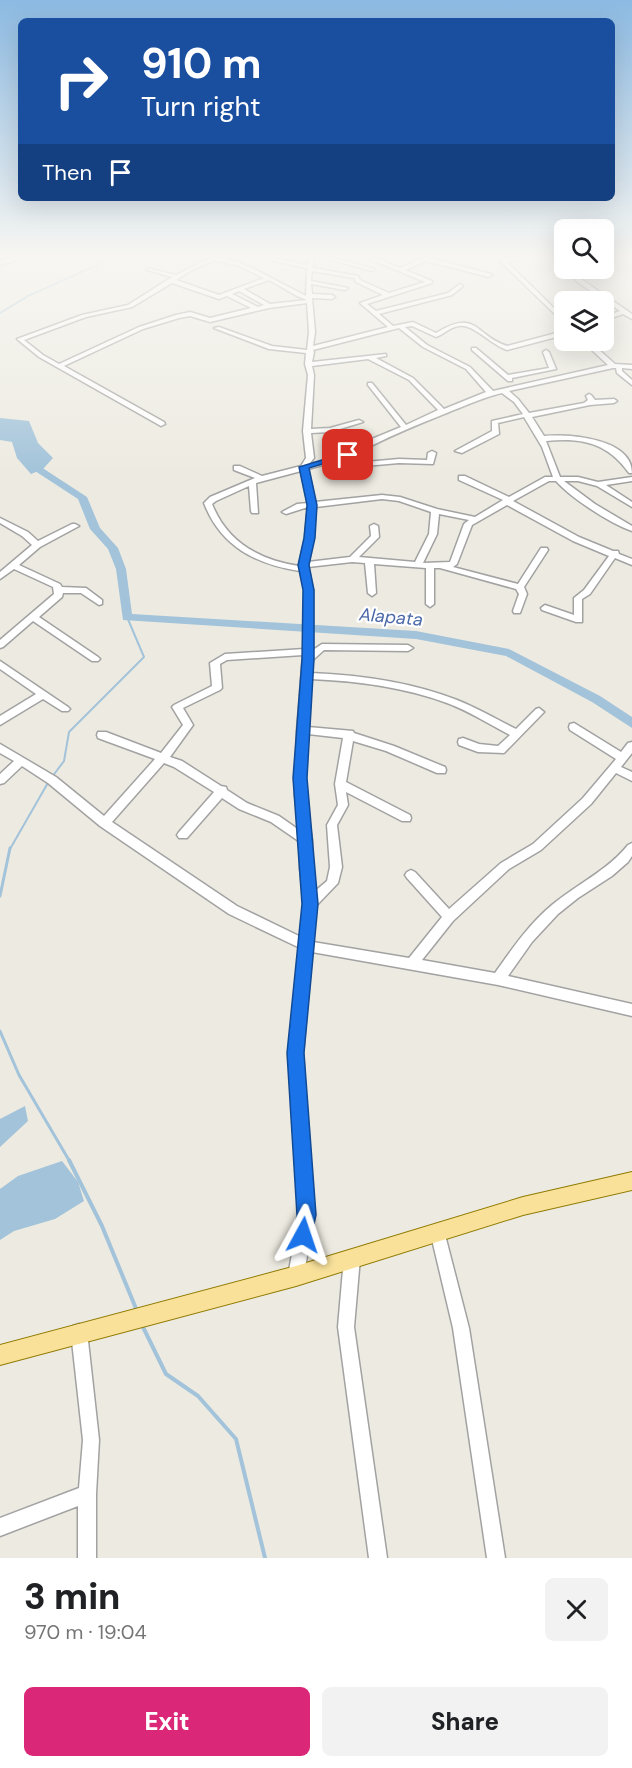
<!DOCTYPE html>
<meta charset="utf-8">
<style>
:root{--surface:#fff;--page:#f2f2f2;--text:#202124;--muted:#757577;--accent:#db2777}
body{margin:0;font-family:"DM Sans",sans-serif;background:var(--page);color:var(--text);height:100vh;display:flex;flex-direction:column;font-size:22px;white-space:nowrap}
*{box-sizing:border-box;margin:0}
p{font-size:20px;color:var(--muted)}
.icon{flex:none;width:33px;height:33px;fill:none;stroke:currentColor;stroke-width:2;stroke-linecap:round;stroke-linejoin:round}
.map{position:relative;height:1558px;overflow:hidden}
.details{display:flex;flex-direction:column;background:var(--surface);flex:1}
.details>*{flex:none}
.hud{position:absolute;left:18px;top:18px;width:597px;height:183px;border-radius:9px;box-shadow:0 6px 24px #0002;background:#1a4fa0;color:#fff;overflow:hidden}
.tools{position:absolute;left:554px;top:219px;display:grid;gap:12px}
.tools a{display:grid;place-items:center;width:60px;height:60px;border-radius:9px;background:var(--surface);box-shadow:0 6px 24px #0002;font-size:30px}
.pin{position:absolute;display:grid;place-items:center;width:51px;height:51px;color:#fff;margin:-26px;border-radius:12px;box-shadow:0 3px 9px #0006}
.me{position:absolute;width:66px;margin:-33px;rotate:5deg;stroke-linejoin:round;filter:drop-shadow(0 0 4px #0008)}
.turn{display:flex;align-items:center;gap:21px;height:126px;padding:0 24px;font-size:27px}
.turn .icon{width:78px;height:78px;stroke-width:2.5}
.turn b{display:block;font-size:42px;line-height:51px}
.then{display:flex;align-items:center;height:57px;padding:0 24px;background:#0003;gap:12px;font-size:22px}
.round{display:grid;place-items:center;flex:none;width:63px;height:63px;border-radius:9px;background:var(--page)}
.head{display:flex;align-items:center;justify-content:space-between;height:102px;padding:0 24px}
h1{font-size:36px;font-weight:800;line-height:45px}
.action{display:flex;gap:12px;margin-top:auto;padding:12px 24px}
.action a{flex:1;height:69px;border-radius:9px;background:var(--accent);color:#fff;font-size:24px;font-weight:800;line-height:69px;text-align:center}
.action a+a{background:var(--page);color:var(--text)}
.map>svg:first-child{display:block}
.water{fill:#a2c3da}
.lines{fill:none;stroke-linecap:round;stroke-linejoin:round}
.stream-far3{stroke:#a2c3da;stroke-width:1.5}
.stream-far2{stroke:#a2c3da;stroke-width:2}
.stream-far1{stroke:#a2c3da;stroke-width:3}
.stream{stroke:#a2c3da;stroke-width:4}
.river{fill:#a2c3da;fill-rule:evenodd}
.minor-casing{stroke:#a2a2a2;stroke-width:3}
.major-casing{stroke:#907b03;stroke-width:2}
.minor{fill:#fff;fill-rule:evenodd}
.major{fill:#f9e19a;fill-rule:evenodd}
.route{fill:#1a73e8;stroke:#114b97;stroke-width:1.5}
.labels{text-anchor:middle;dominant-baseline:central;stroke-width:4.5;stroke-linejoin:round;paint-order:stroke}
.water-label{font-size:18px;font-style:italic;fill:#4b69a8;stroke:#fff}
</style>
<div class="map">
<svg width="632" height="1558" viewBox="0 0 632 1558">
<rect width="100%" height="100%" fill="#edebe1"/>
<path class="water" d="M0,418L29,421L38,443L53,458L43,469L31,474L17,458L12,442L0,440Z
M25,1106L28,1121L0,1147V1119Z
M62,1161L78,1182L84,1201L55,1219L14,1231L0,1240V1189L18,1176Z"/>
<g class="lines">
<path class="stream-far3" d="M0,313L28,296L117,256"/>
<path class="stream-far2" d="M52,777L64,761L69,732L144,657L127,617
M10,849L49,781"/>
<path class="stream-far1" d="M0,896L10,848
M0,1031L19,1075L70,1162"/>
<path class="stream" d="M69,1160L102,1226L137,1311
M142,1325L166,1374L198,1396L236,1439L265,1558"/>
<path class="river" d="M27,455H33L41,467L87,497L100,528L118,548L126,569L132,614L416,631L509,649L600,696L632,717V728L592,702L506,656L416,639L123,620L116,569L108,549L90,529L78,499L35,471L25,457Z"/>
<defs>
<path id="minor" d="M22,256H30L0,265V261Z
M211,256L234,261L252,268L306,296L307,268L269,260V258L308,265L310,256H314L313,268L358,276L360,280L389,293L425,282L365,257V256H371L400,268L426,257L491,274L492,275L489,277L426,261L405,270L432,281V283L367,304L376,311L448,293L460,284L463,286L462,287L452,295L379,314L393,326L413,322L436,333C477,308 474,335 507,346L564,331V335L507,350C491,345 474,324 459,326C450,327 444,334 436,337L412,326L405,327L427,345L470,367L493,391L608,365L581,340H588L615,364L632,365V369L622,368V371L632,380V385L617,373L616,368H613L509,391L518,399L529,413L584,403L588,400L586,396L589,394L591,395L595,400L614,399L617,401L614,403L590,405L532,417L544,436C569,434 632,438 632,473H629C608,443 582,437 546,441L560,477H578L598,482L632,477V481L606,485L632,502V507L597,486L578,481H564L595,504L632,526V531C611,524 571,498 556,481H549L513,501L579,537L613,551H618L619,554L632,559V565L615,558L590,594L582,599V622H576L542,610L541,608L545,605L574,615V598L584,590L609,556L573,541L507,505L472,525L457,564L453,567L518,584L541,548H547L548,550L524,587L527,594L520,613H514L513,611L519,594L516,589L440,568H434V604L430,607L426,604V568L374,564L376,593L372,596L368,593L365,563L352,562L308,567L313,590V650L322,644L408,645L413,648L408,651L324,650L313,660L311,673C360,675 411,682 457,700C477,708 496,719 516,729L536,709L539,708L544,712L504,753L478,752L459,745L458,742L459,739L463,738L479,744L498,746L510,735C489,724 469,711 447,703C404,687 357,681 311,679L308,727L353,731L354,733L394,746L445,767L446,770L445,773H437L386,751L353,741L346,782L410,815L411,818L410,821H402L346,792L348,805L337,825L342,867L338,883L316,906L313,942L409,958L442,917L407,878L405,875L407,872L411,870L415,872L449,909L501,863L533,844L583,798L616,759L570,730L569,727L570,724L574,723L621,752L628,743L632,742V753L621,767L632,772V781L616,773L591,804L541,850L509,869L453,921L422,960L495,973C512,949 529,924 552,905C577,884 607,871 628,845L632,843V856L628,862L612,876L578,898L558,914L532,942L508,976L632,1004V1016L498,985L312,952L303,1053L313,1215L304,1276L301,1281L296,1284L291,1281L288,1276L299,1215L289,1053L300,948L229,914L100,826L48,783L22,766L4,783L0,784V774L14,761L0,753V744L56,777L104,816L155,759L98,738L97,735L98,732H106L161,753L183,725L172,707L174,705L212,686L210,663L225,654L304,649L305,590L300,571C256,564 221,547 204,503L210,497L255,478L234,470V466H240L262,476L301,466L306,458L303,431L308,375L305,364L306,353L269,349L214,328L219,327L272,346L307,350L309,332L307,303L269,308L210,322L190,316L179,318L143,329L64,366L164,422L165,424L161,426L39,357L17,339L82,315L128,305L172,277L147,270V268L176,275L210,258ZM215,260L239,266L264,278L219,295L176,280L192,270ZM312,271L354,278L356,282L383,295L360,303L388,327L313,346L315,332L312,298L332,299L335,297L332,295L312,294L311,284L345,290L348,288L311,281ZM269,280L297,296L307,300L270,304L244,289ZM172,283L219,299L227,296L251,308L210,318L190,312L176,315L139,327L59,364L43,355L24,340L86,317L132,307ZM239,291L264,305L258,307L232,294ZM399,328L423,347L466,369L486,392L444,409L413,378L376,358L386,356V354L312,362L314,352L313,350ZM368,359L409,380L438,410L406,425L372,383H368V385L401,427L367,441L339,457L309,464L314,458L311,433L330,432L363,422L359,420L330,428L311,429L314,375L312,366ZM502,393L514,402L523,414L492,421V431L455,451L462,453L499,434L498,423L524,417L542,447L553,477H545L509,497L465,476H459V480L503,500L475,517L437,509L400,497L382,495L315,502L308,469L349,458L365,466L399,463L433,464L436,453L432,451L428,453L427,460L399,459L366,462L354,455C384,438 417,425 449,412C467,405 484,397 502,393ZM301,471L308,503L297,504L282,512L286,514L308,507L305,538L299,566C259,560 227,542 212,504L216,501L249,486L251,511L252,513H258L256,483ZM382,499L399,501L431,512L429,534L415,562L359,557L379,537L378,526L374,524L370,526L371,536L350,557L308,562L313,538L316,507ZM439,514L469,520L464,524L450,562L423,563L437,534ZM303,655L297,730L295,795L299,830L279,816L247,803L227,790L226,787L221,786L182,761L170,757L193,725L183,708L220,690L222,688L220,664L227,660ZM308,734L343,738L335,784L338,805L327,825L330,867L327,881L314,892L312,868V840L305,795ZM164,763L174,767L214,792L179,832L177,835L179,838H187L222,798L239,809L271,822L300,842V868L304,904L301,937L237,906L112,822Z
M318,256H326L375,269L372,271Z
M522,256H535L507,262L564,318V323L501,262L505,258Z
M582,268H588L589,272L582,276L581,279L632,314V319L623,314L603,321V317L620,311L576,281V275L583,271Z
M472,348H476L508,375L549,368L543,352L546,350L549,352L556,369L512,378V381H508L472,350Z
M0,518L28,532L38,541L72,524H75L79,526L40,547L19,565L60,584L62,587L86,588L102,600V604L99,605L81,593H63L62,597L39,617L98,657L100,659L98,661H92L33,621L3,647L0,648V640L54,594L53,587L14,569L0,579V572L32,545L22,536L0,523Z
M0,661L68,707L70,709L68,711H62L43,699L0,725V716L36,694L0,669Z
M437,1224L442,1226L444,1231L469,1328L505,1558H487L453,1328L430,1231L432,1226Z
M352,1250L357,1253L360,1258L354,1327L387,1558H369L338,1327L344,1258L347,1253Z
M79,1324L85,1326L87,1332L99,1440L96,1494V1558H78V1506L0,1536V1518L79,1488L83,1440L71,1332L73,1326Z"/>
<path id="major" d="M632,1172V1190L523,1215L296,1286L0,1365V1345L296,1266L523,1197Z"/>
</defs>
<use href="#minor" class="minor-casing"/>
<use href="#major" class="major-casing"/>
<use href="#minor" class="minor"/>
<use href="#major" class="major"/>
</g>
<linearGradient id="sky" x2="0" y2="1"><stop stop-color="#8cbae2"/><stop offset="0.54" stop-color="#f7f6f2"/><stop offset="1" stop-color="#f7f6f2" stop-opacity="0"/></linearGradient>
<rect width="632" height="474" fill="url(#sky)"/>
<path class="route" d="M345,453L353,455L309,468L317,505L315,538L309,565L314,590V659L307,778L318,904L304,1053L316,1215L310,1242L303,1245L296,1242L293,1235L297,1215L287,1053L302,904L293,778L302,659L303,590L298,565L304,538L307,505L299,467Z"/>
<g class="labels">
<g class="water-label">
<text transform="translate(391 617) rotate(5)">Alapata</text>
</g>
</g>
</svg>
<div class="tools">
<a><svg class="icon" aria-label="search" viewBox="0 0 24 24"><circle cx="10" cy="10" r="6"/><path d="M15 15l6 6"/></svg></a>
<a><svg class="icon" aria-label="layers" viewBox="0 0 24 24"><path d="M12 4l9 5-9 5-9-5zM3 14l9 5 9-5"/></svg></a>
</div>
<div class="pin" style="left:348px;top:455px;background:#d93025"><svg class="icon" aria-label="arrive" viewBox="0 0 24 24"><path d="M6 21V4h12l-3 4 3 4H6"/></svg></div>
<svg class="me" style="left:303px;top:1235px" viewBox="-20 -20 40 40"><path d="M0-17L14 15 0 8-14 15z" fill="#1a73e8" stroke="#fff" stroke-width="4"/></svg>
<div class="hud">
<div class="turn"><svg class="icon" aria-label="right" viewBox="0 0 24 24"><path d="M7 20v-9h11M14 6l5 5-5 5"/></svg><div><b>910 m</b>Turn right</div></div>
<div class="then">Then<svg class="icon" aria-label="arrive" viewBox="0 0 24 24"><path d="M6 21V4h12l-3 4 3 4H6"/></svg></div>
</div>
</div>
<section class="details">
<div class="head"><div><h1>3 min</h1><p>970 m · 19:04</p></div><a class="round"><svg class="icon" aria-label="close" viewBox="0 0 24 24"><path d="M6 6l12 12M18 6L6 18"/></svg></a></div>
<div class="action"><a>Exit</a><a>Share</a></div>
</section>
